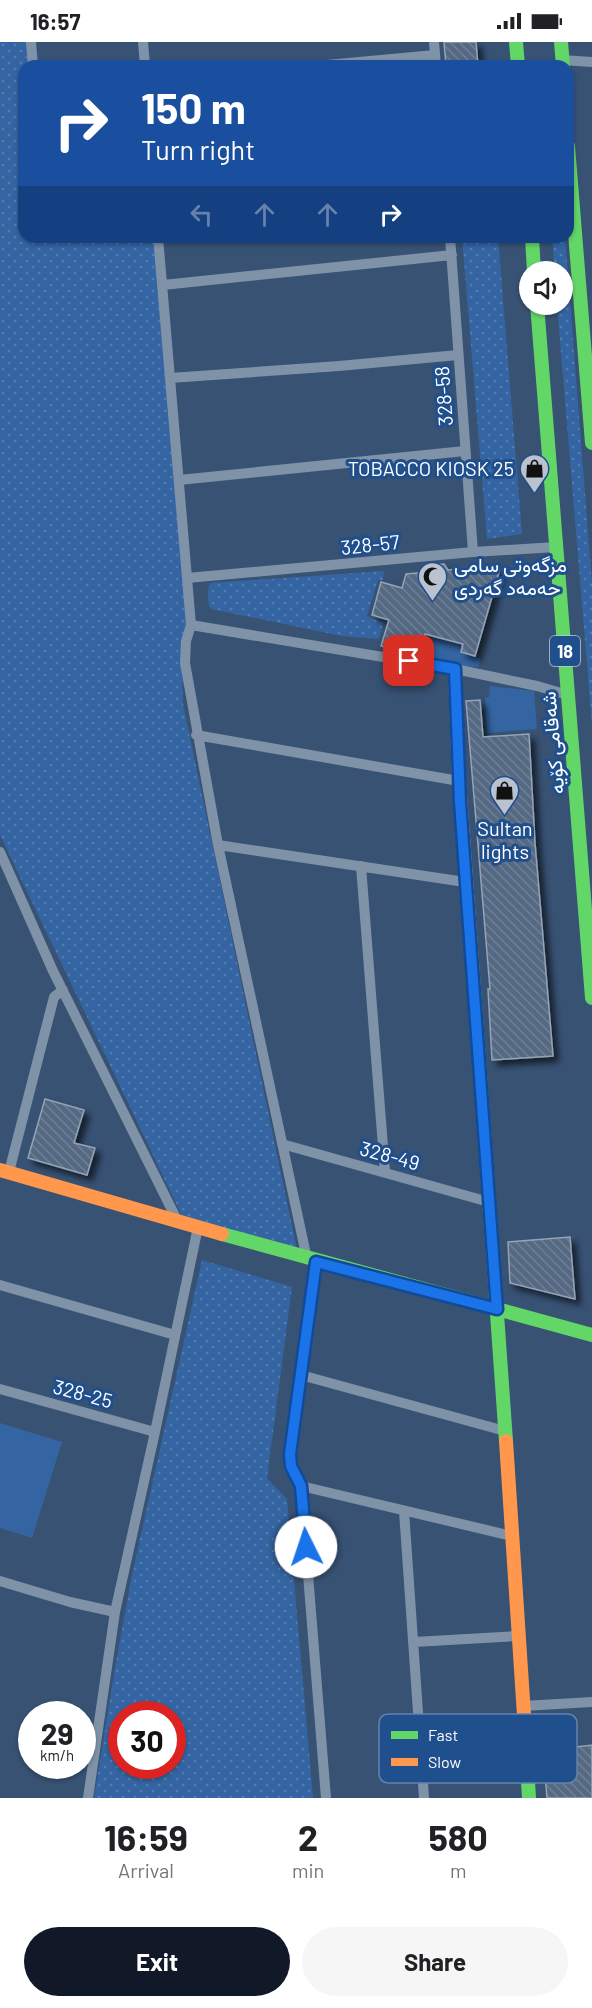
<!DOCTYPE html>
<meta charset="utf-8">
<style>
:root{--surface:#fff;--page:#f6f6f6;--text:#202124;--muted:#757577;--accent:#111827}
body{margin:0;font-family:Barlow,Vazirmatn,sans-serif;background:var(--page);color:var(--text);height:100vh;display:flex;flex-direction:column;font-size:22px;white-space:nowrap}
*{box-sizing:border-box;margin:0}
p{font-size:20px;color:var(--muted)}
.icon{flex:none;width:33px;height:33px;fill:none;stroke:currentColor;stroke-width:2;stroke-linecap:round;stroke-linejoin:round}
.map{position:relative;height:1756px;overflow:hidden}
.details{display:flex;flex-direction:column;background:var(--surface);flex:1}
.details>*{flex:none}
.hud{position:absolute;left:18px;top:18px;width:556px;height:183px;border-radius:18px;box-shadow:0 2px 4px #0004;background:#1a4fa0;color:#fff;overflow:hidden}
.buttons{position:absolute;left:519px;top:219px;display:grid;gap:12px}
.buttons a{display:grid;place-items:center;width:54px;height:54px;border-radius:50%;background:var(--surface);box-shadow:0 2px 4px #0004;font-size:30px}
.speed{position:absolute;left:18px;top:1659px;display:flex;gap:12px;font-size:30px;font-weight:700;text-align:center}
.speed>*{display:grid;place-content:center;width:78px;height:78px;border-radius:50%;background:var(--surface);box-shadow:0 2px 4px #0004;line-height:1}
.speed small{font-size:15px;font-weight:400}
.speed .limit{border:9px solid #d22;background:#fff;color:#111}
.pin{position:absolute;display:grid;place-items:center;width:51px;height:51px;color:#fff;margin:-26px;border-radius:12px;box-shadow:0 3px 9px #0006}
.me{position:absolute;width:66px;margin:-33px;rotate:356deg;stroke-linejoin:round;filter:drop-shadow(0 0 4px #0008)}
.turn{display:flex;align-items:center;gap:21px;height:126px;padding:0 24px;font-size:27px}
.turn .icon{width:78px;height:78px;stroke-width:2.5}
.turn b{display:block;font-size:42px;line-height:51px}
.lanes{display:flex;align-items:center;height:57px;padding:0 24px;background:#0003;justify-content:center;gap:30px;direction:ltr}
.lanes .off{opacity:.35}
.eta{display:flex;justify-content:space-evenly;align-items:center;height:102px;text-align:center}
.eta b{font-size:36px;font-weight:700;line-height:42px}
.button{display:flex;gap:12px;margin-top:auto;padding:12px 24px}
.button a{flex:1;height:69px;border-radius:36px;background:var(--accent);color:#fff;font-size:24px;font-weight:700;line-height:69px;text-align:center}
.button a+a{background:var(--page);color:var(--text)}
.status{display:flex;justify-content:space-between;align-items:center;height:42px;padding:0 30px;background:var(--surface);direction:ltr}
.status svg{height:16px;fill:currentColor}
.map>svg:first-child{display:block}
.grass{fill:url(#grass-dots);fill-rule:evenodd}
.garden{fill:#3465a2}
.building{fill:url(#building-back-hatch);stroke:#94a3b6;stroke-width:1.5;filter:url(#shadow)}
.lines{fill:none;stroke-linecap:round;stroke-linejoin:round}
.street{stroke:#7f92a7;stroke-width:10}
.fast{stroke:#63d668;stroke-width:14}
.slow{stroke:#ff974d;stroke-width:14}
.route-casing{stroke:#114b97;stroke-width:15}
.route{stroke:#1a73e8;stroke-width:10}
.labels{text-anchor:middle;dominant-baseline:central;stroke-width:6;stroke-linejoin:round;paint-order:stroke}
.shield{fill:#1f4f8c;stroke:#bccadc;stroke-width:1.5}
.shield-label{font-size:18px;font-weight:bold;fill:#fff}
.street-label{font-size:20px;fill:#fff;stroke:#1f4f8c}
.poi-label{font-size:20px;fill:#fff;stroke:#1f4f8c;text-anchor:end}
.key{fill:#1f4f8c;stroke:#6284ae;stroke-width:1.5}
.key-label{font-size:16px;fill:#fff}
</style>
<div class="status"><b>16:57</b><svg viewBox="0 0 49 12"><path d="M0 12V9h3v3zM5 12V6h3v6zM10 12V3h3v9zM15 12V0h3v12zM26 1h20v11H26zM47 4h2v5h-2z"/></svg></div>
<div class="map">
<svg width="592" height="1756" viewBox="0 0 592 1756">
<defs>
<pattern id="grass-dots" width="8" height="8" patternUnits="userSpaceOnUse" patternTransform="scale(1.5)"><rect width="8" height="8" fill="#3465a2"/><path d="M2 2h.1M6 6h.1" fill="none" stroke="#527cb0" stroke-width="1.8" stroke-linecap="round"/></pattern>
<pattern id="building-back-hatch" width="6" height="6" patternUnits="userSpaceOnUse" patternTransform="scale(1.5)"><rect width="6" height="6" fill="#546983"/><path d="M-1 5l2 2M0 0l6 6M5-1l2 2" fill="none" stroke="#6e8096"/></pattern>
<filter id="shadow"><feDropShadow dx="5.5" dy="5.5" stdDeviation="3" flood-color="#0009"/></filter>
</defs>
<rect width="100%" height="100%" fill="#385274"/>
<path class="grass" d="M0,0H32L34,24H24V195H49V200L155,195L192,588L181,601L183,662L297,1208L183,1176L0,793Z
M462,195H498L522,492L487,497Z
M552,195H565L592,541V682L557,263L562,262V230L555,229Z
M384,529L383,538H378L367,574L383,581L379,597L342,594L211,567C207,561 207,547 210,541Z
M202,1218L292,1245L267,1436L287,1457L313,1756H94L115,1626L132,1533ZM122,1672H172V1724H122Z"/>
<path class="garden" d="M425,592L463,602L461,610L480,616L479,625L418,622Z
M490,644L534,649L537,687L487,691L485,656L489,655Z
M0,1381L62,1400L32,1496L0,1486Z"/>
<path class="building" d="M444,0H476L478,24H446Z
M444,522L448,528L487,524L500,527L475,614L461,610L463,602L425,592L419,613L381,604L389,578L372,573L381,540L402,546L406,532L429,530L431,523Z
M480,658L483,695L529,692L535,801L553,1014L492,1018L488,947H490L466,659Z
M45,1057L84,1068L74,1101L95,1106L87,1133L28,1116Z
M570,1195L575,1257L510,1241L508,1200Z
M592,1703V1756H547L543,1709Z"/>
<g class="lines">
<path class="street" d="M31,0L33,24
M143,0L145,24
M434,0L436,24
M562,18L592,20
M316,24L435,13
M46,195H49
M158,195L191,583L186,599L185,621L218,803L307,1217
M450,195L473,510
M163,243L452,213
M170,336L339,324L458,313
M179,438L465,409
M187,536L473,510L556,505
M191,583L455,627L537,644L568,653
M196,693L459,739
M218,803L465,840
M0,810L53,929L178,1180
M361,824L385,1130
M282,1102L489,1160
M9,1130L54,955L63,948
M316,1220L290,1411C292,1428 300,1442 302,1458L326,1756
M0,1243L175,1293
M301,1333L505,1389
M0,1347L155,1390
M301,1444L512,1494
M404,1469L424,1756
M0,1539L70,1560L115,1570
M414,1600L518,1594
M523,1664L592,1660
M88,1756L115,1570L155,1390L198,1185"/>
<path class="fast" d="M516,0L518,24
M561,0L563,24
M568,104L592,401
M532,195L534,230
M537,262L592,956
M473,933L506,1399
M222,1192L592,1293
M524,1673L529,1756"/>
<path class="slow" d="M455,627L459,739L473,933
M0,1128L222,1192
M506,1399L524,1673"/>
</g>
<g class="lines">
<defs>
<path id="route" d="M306,1505L301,1444L291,1424L290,1412L316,1220L497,1267L460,760L455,627L409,619"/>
</defs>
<use href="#route" class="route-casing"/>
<use href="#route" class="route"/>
</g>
<defs>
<symbol id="shop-pin" viewBox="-11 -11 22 30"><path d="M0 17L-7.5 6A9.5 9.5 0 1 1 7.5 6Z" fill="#b9c2ce" stroke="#1f4f8c"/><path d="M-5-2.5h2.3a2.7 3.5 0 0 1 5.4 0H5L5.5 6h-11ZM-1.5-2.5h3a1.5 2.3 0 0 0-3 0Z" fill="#111"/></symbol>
<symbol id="mosque-pin" viewBox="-11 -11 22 30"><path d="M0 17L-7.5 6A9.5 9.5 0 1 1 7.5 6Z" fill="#b9c2ce" stroke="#1f4f8c"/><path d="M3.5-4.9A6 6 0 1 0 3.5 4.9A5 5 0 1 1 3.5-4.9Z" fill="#111"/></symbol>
</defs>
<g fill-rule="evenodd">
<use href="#shop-pin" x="518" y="410" width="33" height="45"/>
<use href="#mosque-pin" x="416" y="518" width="33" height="45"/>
<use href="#shop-pin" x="488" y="732" width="33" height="45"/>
</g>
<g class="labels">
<rect class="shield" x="550" y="594" width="30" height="30" rx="4.5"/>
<g class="shield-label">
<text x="565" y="609">18</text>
</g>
<g class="street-label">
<text transform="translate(443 354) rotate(-94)">328-58</text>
<text transform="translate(370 502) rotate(-6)">328-57</text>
<text transform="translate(552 701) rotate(-95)">شەقامی کۆیە</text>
<text transform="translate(390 1113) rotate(15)">328-49</text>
<text transform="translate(83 1351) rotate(15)">328-25</text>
</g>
<g class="poi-label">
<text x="514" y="426">TOBACCO KIOSK 25</text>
<text x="454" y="522" text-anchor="start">مزگەوتی سامی<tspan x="454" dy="23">حەمەد گەردی</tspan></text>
<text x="505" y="786" text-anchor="middle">Sultan<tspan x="505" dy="23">lights</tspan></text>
</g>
</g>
<rect x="379" y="1672" width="198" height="69" rx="9" class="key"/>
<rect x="391" y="1689" width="27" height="8" fill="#63d668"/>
<rect x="391" y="1716" width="27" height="8" fill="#ff974d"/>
<g class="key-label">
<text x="428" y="1699">Fast</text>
<text x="428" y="1726">Slow</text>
</g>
</svg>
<div class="buttons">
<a><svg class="icon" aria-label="sound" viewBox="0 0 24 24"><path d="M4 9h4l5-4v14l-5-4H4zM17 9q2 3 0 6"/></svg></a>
</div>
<div class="speed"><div>29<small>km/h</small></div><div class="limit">30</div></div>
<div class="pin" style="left:409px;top:619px;background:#d93025"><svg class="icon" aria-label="arrive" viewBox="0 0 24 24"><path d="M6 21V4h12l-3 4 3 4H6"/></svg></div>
<svg class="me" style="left:306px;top:1505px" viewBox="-20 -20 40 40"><circle r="19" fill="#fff"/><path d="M0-13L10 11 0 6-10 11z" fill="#1a73e8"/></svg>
<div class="hud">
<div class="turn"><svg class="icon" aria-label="right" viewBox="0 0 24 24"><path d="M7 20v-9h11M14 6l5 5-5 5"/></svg><div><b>150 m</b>Turn right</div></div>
<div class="lanes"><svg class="icon off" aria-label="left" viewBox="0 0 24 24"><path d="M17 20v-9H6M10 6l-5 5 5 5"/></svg><svg class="icon off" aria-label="ahead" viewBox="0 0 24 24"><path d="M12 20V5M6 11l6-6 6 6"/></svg><svg class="icon off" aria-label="ahead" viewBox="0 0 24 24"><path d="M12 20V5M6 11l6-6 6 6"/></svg><svg class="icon" aria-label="right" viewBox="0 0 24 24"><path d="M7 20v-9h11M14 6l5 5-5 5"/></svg></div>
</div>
</div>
<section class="details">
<div class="eta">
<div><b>16:59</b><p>Arrival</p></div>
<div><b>2</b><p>min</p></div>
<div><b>580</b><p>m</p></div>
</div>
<div class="button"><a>Exit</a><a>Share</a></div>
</section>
